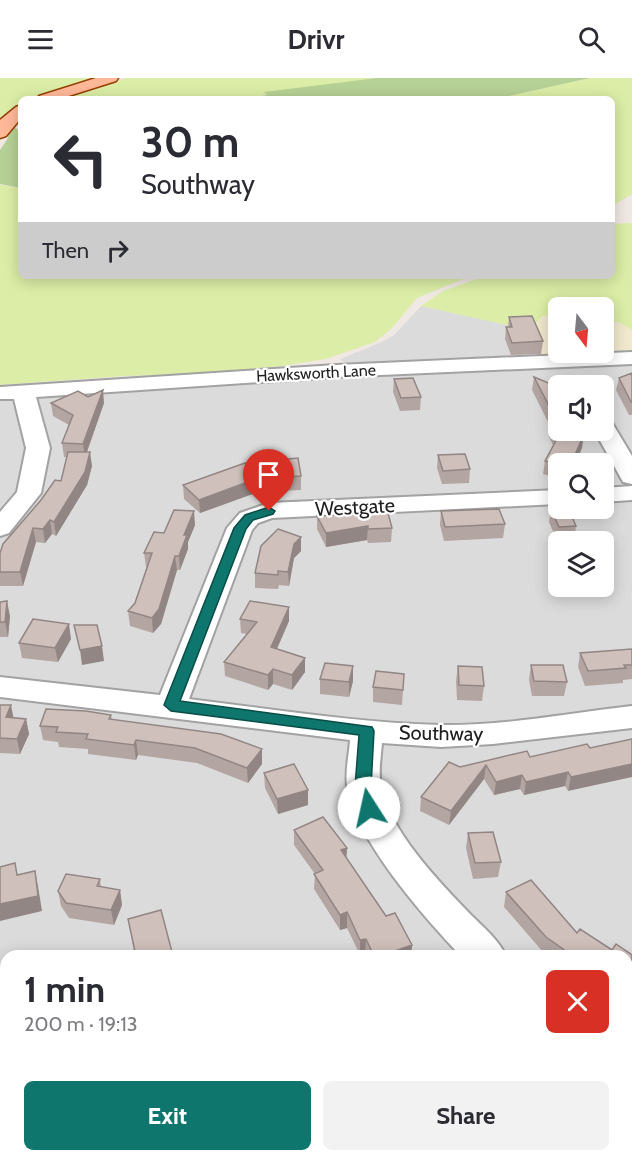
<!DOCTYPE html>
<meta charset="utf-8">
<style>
:root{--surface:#fff;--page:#f2f2f3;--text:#2b2b33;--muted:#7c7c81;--accent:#0f766e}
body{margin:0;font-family:Cabin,sans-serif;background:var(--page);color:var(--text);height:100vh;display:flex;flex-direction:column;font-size:22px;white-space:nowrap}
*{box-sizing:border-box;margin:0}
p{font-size:20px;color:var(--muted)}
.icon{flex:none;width:33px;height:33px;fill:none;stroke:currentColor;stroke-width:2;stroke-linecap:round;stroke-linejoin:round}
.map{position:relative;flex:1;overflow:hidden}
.panel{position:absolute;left:0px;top:872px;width:633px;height:212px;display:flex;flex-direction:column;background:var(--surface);border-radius:18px 18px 0 0;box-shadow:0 3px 15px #0003}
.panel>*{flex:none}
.top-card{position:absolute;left:18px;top:18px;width:597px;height:183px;border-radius:9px;box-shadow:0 3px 15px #0003;background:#fff;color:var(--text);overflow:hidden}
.needle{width:39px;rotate:164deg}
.fabs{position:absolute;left:548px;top:219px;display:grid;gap:12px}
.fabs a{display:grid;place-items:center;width:66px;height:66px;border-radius:9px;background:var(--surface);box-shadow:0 3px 15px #0003;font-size:30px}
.pin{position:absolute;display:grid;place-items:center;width:51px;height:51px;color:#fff;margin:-62px -26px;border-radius:50% 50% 50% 0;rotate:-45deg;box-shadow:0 0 6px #0007}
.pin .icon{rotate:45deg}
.me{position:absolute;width:66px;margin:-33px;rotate:350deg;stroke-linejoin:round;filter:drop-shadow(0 0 4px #0008)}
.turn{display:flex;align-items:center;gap:21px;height:126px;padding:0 24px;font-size:27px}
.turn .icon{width:78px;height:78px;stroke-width:2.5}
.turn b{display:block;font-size:42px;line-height:51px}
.then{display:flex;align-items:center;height:57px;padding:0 24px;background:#0003;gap:12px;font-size:22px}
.round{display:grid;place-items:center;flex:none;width:63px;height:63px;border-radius:9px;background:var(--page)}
.head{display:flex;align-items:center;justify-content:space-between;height:102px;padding:0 24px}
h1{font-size:36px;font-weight:700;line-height:45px}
.cta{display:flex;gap:12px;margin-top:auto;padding:12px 24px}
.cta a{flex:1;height:69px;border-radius:9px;background:var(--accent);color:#fff;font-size:24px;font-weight:700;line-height:69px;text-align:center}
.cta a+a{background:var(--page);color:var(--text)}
header{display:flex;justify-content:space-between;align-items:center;height:78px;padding:0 24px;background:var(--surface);font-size:27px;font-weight:700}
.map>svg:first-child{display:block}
.residential{fill:#dcdbdb;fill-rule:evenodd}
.education{fill:#fff6dd}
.farmland{fill:#f0e9cd}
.grass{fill:#dbeda6}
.forest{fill:#b6d196}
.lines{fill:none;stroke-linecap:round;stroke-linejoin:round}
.minor-casing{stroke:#a2a2a2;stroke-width:4}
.major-casing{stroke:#983f00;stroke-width:3}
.minor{fill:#fff;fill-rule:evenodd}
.major{fill:#ffb999;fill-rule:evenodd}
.wall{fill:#b3a5a2}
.shaded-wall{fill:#928684}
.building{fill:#d0c0bc;stroke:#928684;stroke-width:1.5}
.route{fill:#0f766e;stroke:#0a4d48;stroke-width:1.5}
.labels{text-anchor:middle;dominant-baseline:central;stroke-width:4.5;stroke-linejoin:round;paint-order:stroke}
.far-street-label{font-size:16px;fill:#1e1e1e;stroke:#fff}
.street-label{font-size:20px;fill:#1e1e1e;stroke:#fff}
</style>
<header><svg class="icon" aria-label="menu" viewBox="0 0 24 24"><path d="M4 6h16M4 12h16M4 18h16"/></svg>Drivr<svg class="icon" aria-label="search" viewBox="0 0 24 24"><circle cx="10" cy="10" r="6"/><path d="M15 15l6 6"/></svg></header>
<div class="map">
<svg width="632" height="1082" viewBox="0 0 632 1082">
<rect width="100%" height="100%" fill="#f0e8e3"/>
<path class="residential" d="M421,228L508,247L533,257L542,278L345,285L340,281L382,264L394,257Z
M632,280V1082H0V317ZM558,308H603V352H558ZM558,386H603V430H558ZM558,464H603V508H558ZM6,878H627V1077H6Z"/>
<path class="education" d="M627,1012L632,1014V1082H412L418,1077H627Z"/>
<path class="farmland" d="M558,237V274H603V247L619,244L632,252V273L569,277L542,278L532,250L542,238Z"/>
<path class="grass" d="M0,0H99L33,21H21V26L0,39Z
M126,0H377L240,21H55Z
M590,0H632V116L612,128V21H496Z
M0,107L21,110V198H471L417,220L392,250L375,264L326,281L282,288L195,296L124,298L0,307Z
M632,145V252L619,244L603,247V230H558V237L542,238L532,250L509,251L507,247L421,228L443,213L485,198H612V146Z"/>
<path class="forest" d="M377,0H590L496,21H240L267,17L264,14Z
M10,49H15L21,55V110L0,106V72L8,60Z"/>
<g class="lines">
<defs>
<path id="minor" d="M632,274V286L336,299L36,319L50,370L41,415L9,455L0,458V434L17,414L26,370L14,321H0V309L336,287Z
M603,341L611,343L632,378V406L623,404L594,352H603Z
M632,408V422L603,424V410Z
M558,412V426L272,440L258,445L252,452L189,621C272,631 357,645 440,647C504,648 569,635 632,628V650L493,666L441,669L382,665C381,679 378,693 381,707C388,751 439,804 470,836C483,849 498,861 506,878H461C424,839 355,761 347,708C345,693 349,677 350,662L0,619V599L160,617L227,450L240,435L269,425Z
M627,965L632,967V1005L627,1004Z
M6,1004V1077H21L22,1082H0V1007Z
M340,1077H388L386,1082H338Z"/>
<path id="major" d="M96,0H118L116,3L59,21H37L39,18Z
M21,27V40L6,58L0,60V42L16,29Z"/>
</defs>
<use href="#minor" class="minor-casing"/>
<use href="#major" class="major-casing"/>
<use href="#minor" class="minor"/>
<use href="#major" class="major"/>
</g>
<path class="wall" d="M509,239L543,263L541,276L511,277L505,261L506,249H508Z
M632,295V337H629L616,312L619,300Z
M534,299L582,370L575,386H558V400L543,396L545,383L553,367L549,359L550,348L532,312Z
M394,301L421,319L420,332L400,333L393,314Z
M88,319L104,325L87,374L92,388L87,407L56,458L52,456L45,465L36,464L23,508H0V475L61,403L67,379H64L62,365L69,347L53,338L51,325Z
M438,377L470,391L469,405L442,406L437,390Z
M245,385L301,398V412L258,414L200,435L184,421L183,407Z
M551,431L576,448L574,462L557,463L549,444Z
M441,433L505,446L503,460L444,463L440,447Z
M317,438L392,450L391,464L368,465L367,462L326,469L317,451Z
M195,447L188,464V471L180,492H177L161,546L153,555L130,548L128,533L135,525L147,489H146L144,475L164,455Z
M301,459V473L294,480L289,508L279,507L278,511L255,510V495Z
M0,524L10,538L8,559H0Z
M240,541L289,543L277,571L305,594L292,612L273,606L268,612L225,598L224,584L247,556L241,555Z
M71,561L58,584L22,580L19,565Z
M632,571V601L623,602V605L585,608L578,589L580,575Z
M531,587L567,604L564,618H532L529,602Z
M458,588L484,608L482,623L457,622L456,603Z
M404,596L402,627L373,624V609Z
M320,601L353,603L349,619L320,616Z
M0,627L14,640L26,641L29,656L20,676L0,675Z
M111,637L112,642L262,671V686L248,705L197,685L138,677L136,682L88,676V671L59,669L58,664L43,662L40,648Z
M587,666L568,713L565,708L524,717L520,711L494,717L484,701L449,747L420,733L421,719L460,689L530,679Z
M264,695L308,727L278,736L265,710Z
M294,752L347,770L346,780L386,838L412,867L411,878H366L365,876L360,877L347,850L340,852L314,811L315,796L294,767Z
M468,755L501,784L498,799L473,801L466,770Z
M100,801L101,809L120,812L122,827L114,847L69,840L61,828L58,813Z
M531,802L577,855L580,851L612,872L616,866L632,877V897L627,903V878H547L543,874L504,829L506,814Z
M128,841L172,874L216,878H135Z
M260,1077H274L267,1082H264Z"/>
<path class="shaded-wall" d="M103,312L104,325L85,379L83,366Z
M584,356L582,370L575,386H571Z
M90,374L92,388L87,407L56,458L54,444Z
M258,400V414L200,435L199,422Z
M194,433L195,447L188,464V471L180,492L179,478L184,457Z
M50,442L52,456L45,465L43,451Z
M368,448L367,462L326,469V455Z
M33,450L36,464L23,508L20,494Z
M301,459V473L294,480L289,508L288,494L294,466Z
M175,478L177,492L161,546L153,555L152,540Z
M7,523L10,538L8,559L5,544Z
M289,529V543L271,584V569Z
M69,546L71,561L58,584L55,570Z
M102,568L104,583L82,587L80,572Z
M305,580V594L292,612V597Z
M353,588V603L349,619V604Z
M273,591V606L268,612V597Z
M11,627L14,642L6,639Z
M26,641L29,656L20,676L17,661Z
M136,662L138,677L136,682L134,667Z
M262,671V686L248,705L247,690Z
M632,686V699L568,713L571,699Z
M486,687L484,701L449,747L451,733Z
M568,694L565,708L524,717L526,704Z
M522,697L520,711L494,717L496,704Z
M308,712V727L278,736L277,721Z
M347,770L346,785L341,772Z
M35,793L38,808L42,833L0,843V826Z
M120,812L122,827L114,847L111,832Z
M347,834V850L340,852V837Z
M366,861L365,876L360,877V862Z
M412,867L411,878H381Z
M632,887V897L627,903V893Z
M126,1077H137L134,1082H124Z
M265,1077H274L267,1082H265Z"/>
<path class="building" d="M532,238L543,263L512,265L506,249H512L509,239Z
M632,295V324H631L619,300Z
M534,299L558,309V352H582L584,356L571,386H558L545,383L558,359L551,346L558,345Z
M413,300L421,319L401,320L394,301Z
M103,312L83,366L62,365L73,337L51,325L78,313L88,319Z
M68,374H90L85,394L54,444L50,442L43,451L33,450L20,494H0V475L3,466L41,422L55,402L61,403Z
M465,376L470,391L443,393L438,377Z
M298,380L301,398L258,400L199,422L183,407L245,385Z
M568,430L576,448L559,449L551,431Z
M499,431L505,446L445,449L441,433Z
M174,432L194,433L184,457H187L179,478H175L159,531L152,540L128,533L135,525L152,475H144L154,454L164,455Z
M388,435L392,450L368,451V448L326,455L317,438Z
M278,451L301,459L294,466L288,494L278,493V497L255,495L261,468Z
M7,523L5,544H0V524Z
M250,523L289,529L271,569L305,580L292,597L273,591L268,597L224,584L257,544L240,541Z
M33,541L69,546L55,570L19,565Z
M74,547H97L102,568L80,572Z
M632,571V587H624L626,590L588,593L580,575Z
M325,585L353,588L349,604L320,601Z
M531,587H563L567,604L534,603Z
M458,588L482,589L484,608L459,607Z
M376,593L404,596L403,612L373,609Z
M0,627H11L6,639L26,641L17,661L0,660Z
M46,631L86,633L111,637L109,641L221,656L262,671L247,690L195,670L136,662L134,667L86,661L88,656L56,654L58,649L40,648Z
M632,661V686L571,699L568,694L526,704L522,697L496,704L486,687L451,733L421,719L449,684L460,689L527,673L530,679L587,666L590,670Z
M294,686L308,712L277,721L264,695Z
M323,739L347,770L341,772L386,838L395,835L412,867L381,878H374L366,861L360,862L347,834L340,837L314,796L323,792L294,752Z
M493,754L501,784L475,785L468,755Z
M15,785L17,797L35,793L38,818L0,826V789Z
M66,796L100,801L97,808L120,812L111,832L66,825L58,813Z
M531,802L577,855L580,851L612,872L616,866L632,877V887L627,893V878H573L546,859L506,814Z
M161,832L172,874L216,875V878H136L128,841Z
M95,1077H126L124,1082H92Z
M167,1077H233L235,1082H169Z
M161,1078L159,1082H149Z"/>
<path class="route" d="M269,429L275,433L273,436L253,442L246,451L180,623L372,649L374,653L371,709L377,730L375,734L369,736L364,734L355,709L359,657L171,633L164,627L234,450L245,437Z"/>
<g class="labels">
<g class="far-street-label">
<text transform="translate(316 295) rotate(-3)">Hawksworth Lane</text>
</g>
<g class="street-label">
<text transform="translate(355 429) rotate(-3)">Westgate</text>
<text transform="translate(441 655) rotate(1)">Southway</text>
</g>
</g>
</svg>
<div class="fabs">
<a><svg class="needle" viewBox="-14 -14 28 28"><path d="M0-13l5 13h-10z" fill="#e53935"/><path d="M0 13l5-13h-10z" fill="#7c7c81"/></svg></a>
<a><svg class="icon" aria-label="sound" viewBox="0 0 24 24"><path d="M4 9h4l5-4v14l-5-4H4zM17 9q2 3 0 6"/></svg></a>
<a><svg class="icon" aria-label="search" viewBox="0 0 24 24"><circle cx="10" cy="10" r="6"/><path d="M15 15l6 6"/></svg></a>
<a><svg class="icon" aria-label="layers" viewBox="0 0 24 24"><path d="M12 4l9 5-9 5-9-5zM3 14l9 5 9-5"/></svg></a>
</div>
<div class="pin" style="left:269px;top:433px;background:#d93025"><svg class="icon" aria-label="arrive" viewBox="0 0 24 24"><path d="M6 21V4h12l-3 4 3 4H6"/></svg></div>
<svg class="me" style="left:369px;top:730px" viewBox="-20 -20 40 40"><circle r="19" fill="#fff"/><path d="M0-13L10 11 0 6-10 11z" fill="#0f766e"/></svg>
<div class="top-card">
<div class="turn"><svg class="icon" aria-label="left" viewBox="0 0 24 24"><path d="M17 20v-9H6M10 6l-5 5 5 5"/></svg><div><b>30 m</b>Southway</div></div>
<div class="then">Then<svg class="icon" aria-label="right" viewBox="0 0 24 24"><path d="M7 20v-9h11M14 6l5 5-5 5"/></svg></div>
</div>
<section class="panel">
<div class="head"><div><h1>1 min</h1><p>200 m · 19:13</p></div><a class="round" style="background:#d93025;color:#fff"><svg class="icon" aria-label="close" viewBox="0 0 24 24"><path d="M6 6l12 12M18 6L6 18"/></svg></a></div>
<div class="cta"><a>Exit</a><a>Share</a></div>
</section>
</div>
